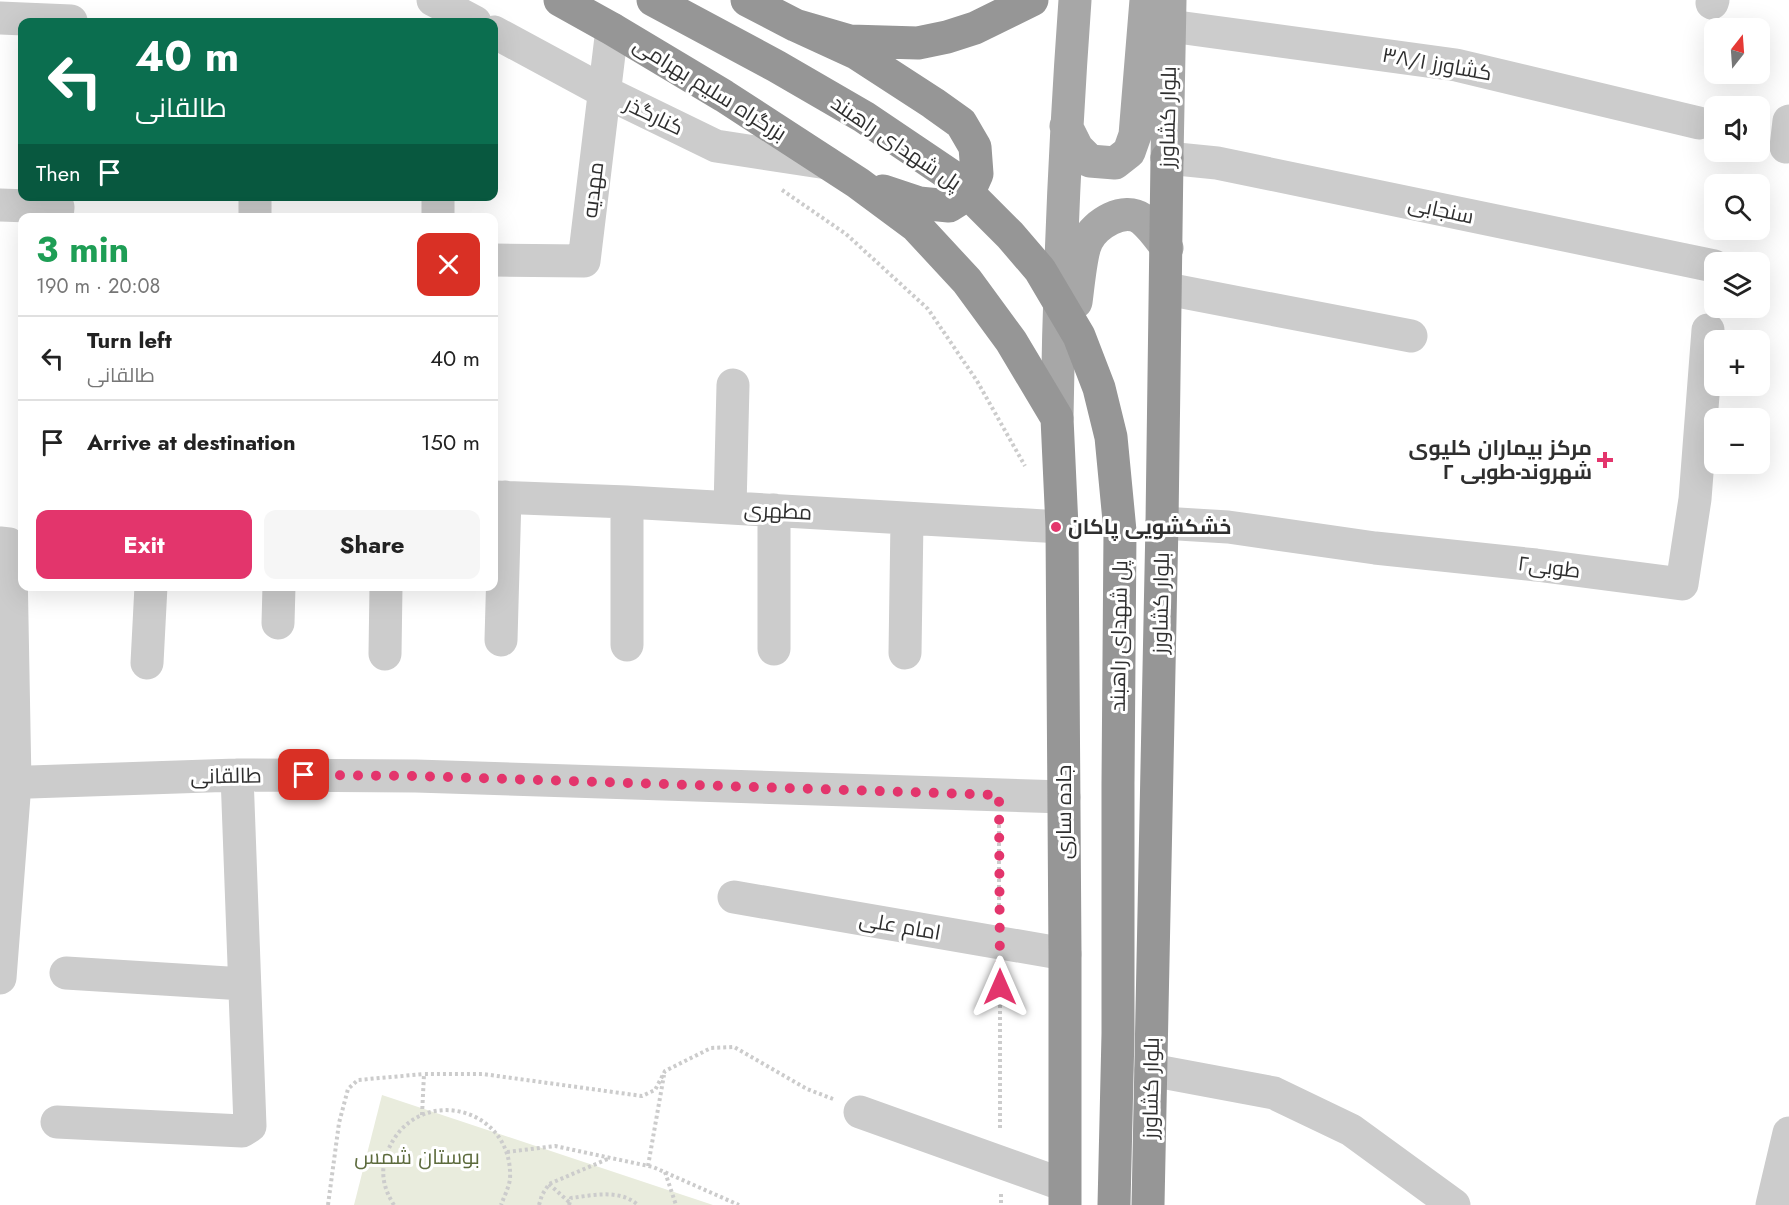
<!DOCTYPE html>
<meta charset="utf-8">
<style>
:root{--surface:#fff;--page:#f6f6f6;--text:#222;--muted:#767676;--line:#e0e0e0;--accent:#e3356c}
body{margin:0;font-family:Jost,Cairo,sans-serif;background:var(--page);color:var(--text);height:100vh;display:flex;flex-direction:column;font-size:22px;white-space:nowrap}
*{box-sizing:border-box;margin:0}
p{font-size:20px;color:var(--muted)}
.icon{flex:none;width:33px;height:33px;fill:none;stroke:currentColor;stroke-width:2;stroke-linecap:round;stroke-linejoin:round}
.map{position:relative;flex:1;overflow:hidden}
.side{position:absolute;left:18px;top:213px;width:480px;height:378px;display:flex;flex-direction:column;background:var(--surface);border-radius:12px;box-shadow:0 6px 24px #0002}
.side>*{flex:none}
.guide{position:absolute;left:18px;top:18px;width:480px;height:183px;border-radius:12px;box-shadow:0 6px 24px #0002;background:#0b6e4f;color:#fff;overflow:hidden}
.needle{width:39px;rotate:17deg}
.fabs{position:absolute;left:1704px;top:18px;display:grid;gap:12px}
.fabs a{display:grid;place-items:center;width:66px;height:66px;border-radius:12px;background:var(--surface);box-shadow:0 6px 24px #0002;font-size:30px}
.pin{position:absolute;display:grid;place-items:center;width:51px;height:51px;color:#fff;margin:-26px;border-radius:12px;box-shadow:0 3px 9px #0006}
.me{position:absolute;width:66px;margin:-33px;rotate:0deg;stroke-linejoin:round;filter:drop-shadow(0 0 4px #0008)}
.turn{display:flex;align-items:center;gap:21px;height:126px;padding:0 18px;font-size:27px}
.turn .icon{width:78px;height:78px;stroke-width:2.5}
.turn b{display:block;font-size:42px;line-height:51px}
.then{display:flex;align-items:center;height:57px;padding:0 18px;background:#0003;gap:12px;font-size:22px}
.round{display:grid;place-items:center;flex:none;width:63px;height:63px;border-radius:12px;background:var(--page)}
.headline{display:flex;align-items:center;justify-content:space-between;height:102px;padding:0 18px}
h1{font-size:36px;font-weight:700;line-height:45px;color:#1e9e55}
.action{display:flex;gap:12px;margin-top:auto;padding:12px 18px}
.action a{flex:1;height:69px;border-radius:12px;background:var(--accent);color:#fff;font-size:24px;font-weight:700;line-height:69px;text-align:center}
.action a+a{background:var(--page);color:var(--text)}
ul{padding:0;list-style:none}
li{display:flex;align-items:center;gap:18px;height:84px;padding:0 18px;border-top:2px solid var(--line)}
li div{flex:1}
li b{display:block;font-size:22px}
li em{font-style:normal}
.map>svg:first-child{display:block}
.green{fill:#e9ecdd}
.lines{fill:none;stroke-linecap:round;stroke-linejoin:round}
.path{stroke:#ccc;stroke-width:4;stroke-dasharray:3 3;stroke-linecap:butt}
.minor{stroke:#ccc;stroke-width:33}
.major{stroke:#a7a7a7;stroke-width:33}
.highway{stroke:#969696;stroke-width:33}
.route{stroke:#e3356c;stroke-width:10;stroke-dasharray:0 18}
.poi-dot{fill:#e3356c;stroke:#fff;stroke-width:2}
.labels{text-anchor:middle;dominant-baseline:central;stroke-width:6;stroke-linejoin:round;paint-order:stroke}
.street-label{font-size:21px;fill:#2f2f2f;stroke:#fff}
.poi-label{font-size:21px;font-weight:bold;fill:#2f2f2f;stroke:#fff;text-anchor:end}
.park-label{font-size:21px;fill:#5d6b3d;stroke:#fff}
</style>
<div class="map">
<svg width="1789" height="1205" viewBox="0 0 1789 1205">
<rect width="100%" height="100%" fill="#fff"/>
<path class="green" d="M382,1095L713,1205H354Z"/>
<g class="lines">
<path class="path" d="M782,190L846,234L928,309L977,381L1025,466
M999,825V911
M1000,975V1130
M422,1115L424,1074H483L642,1096L655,1090L665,1071L711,1048L734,1047L807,1089L833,1099
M507,1152L555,1146L653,1167L739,1205
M648,1166L664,1075
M665,1172L676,1205
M549,1184L570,1203
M1001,1194V1205
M328,1205L339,1123L348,1089L358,1080L424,1074
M394,1205C383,1188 380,1171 387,1153C414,1082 514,1105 510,1179C509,1187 504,1197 501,1205
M539,1205L542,1195L549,1184L610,1158
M569,1205L571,1198C594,1195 620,1189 638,1205"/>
<path class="minor" d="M433,0L475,22
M1712,3L1713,0
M0,18L71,21V22
M1170,26L1456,65L1699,123
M494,32L605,92L716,146L827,163
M1786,147L1789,121
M1167,158L1217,163L1714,266
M0,205L58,207L57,218
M255,218V196
M438,218V196
M494,260L584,261L612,29
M1167,289L1411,336
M494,497L627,502L1062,527
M730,508L733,385
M1162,523L1228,527L1375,548L1536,565L1682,584L1695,499L1708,330
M0,543L9,544L11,566L15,783L0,978
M278,623L279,586
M501,640L505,497
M627,645V502
M774,649V510
M905,653L907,519
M385,654L386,586
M147,663L151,586
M0,783L237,775L416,776L1064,797
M734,897L1065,954
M66,973L244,984
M1151,1070L1274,1093L1351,1130L1454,1205
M860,1112L1064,1185
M57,1122L242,1131L250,1126L237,775
M1772,1205L1789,1133"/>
<path class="major" d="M1066,126L1077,148L1090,161L1115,163L1129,152L1135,135L1146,0
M1167,158L1170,0
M1076,302C1078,288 1081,252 1087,241C1095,224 1124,206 1142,219C1152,227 1160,239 1167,248
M1057,418C1059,278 1065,139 1075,0"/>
<path class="highway" d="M560,0L612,29L724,96L858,183L916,226L967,281L1011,341L1057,418L1062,527L1065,954V1205
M653,0L776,66L864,117L950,175L1010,235L1040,270L1079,336L1099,388L1111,437L1120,531L1118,784V1034L1114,1205
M747,0L795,25L850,41L918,43L947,37L975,28L1032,0
M795,25L856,53L933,103L961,123L975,147L977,174L968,194L949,206L919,203L883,191
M1148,1205L1162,523L1167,158"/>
</g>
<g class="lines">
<path class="route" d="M304,775L416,776L999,795L1000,987"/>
</g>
<g class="poi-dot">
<path d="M1602 451h6v6h6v6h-6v6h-6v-6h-6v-6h6z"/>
<circle cx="1056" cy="527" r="6"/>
</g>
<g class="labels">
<g class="street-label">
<text transform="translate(1437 64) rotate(10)">کشاورز ۳۸/۱</text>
<text transform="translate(710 89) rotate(32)">بزرگراه سلیم بهرامی</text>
<text transform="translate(654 116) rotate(26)">کنارگذر</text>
<text transform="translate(1168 117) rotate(-89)">بلوار کشاورز</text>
<text transform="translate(896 143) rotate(34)">پل شهدای راهبند</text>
<text transform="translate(593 190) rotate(-83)">مهدیه</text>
<text transform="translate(1441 210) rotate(12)">سنجابی</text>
<text transform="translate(778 511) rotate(3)">مطهری</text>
<text transform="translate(1549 567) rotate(7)">طوبی۲</text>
<text transform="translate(1161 603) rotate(-89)">بلوار کشاورز</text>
<text transform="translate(1119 636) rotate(-89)">پل شهدای راهبند</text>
<text transform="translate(226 776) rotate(-1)">طالقانی</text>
<text transform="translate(1064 812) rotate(-90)">جاده ساری</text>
<text transform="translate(900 926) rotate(10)">امام علی</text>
<text transform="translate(1151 1088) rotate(-89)">بلوار کشاورز</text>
</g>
<g class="poi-label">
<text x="1592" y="448">مرکز بیماران کلیوی<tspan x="1592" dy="24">شهروند-طوبی ۲</tspan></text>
<text x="1068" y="527" text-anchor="start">خشکشویی پاکان</text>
</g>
<g class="park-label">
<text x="417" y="1157">بوستان شمس</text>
</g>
</g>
</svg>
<div class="fabs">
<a><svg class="needle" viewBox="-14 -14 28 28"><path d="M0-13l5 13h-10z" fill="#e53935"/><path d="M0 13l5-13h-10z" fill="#767676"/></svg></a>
<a><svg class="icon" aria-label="sound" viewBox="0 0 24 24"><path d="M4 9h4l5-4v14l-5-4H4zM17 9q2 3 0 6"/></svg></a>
<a><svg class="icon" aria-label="search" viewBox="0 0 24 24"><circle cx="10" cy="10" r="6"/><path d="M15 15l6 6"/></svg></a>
<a><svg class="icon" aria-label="layers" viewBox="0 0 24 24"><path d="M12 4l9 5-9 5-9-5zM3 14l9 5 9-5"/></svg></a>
<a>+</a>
<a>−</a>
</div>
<div class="pin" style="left:304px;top:775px;background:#d93025"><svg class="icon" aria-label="arrive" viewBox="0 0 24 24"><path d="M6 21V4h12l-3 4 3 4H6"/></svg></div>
<svg class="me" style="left:1000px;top:987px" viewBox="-20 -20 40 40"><path d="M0-17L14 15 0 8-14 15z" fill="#e3356c" stroke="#fff" stroke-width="4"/></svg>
<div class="guide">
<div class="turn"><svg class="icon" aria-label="left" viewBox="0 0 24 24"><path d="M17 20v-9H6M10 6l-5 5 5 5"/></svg><div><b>40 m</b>طالقانی</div></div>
<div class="then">Then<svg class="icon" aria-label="arrive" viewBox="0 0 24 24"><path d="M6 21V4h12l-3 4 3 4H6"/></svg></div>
</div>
<section class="side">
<div class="headline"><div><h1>3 min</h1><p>190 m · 20:08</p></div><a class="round" style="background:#d93025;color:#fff"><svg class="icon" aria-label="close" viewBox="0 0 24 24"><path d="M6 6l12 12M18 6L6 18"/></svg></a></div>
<ul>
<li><svg class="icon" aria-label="left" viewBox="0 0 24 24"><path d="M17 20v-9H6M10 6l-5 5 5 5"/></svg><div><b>Turn left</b><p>طالقانی</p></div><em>40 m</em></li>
<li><svg class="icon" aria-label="arrive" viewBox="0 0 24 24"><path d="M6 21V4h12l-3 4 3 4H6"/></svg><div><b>Arrive at destination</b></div><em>150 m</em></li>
</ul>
<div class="action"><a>Exit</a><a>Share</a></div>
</section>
</div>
